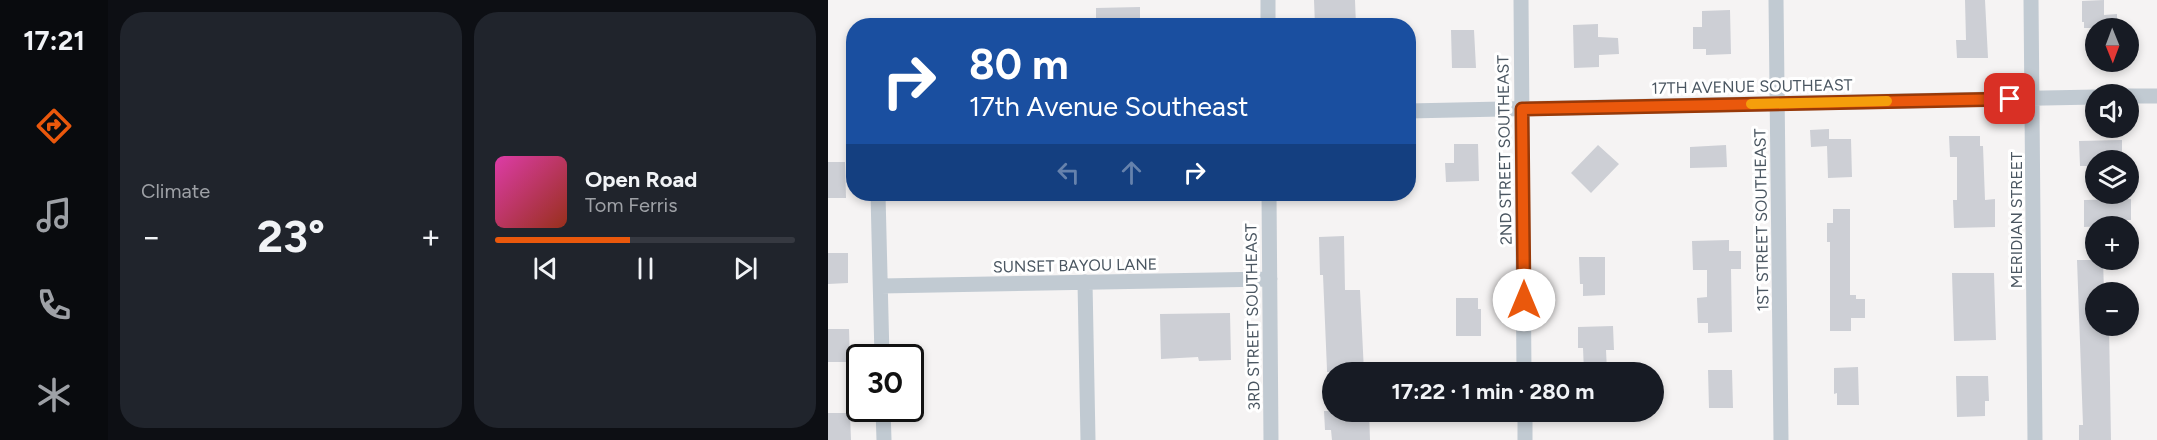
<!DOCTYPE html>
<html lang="en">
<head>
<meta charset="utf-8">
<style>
  body { margin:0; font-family:Figtree,sans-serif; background:#20242c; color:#f1f3f6; height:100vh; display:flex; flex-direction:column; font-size:22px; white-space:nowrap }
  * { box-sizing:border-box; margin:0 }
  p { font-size:20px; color:#9ea1a6 }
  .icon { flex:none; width:33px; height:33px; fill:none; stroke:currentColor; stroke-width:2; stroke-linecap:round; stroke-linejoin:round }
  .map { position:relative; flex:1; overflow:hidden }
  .side { display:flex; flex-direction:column; gap:12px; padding:12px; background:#0d0f14; width:720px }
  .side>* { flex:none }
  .banner { position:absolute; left:18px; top:18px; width:570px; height:183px; border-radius:24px; box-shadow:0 3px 9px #0003; background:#1a4fa0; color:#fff; overflow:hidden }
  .needle { width:39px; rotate:179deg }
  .buttons { position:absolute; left:1257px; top:18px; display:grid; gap:12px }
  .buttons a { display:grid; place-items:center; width:54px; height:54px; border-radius:50%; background:#171b24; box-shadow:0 3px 9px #0003; font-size:30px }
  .speed { position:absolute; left:18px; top:344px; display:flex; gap:12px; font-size:30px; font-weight:700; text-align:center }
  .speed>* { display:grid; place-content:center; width:78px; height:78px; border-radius:50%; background:#171b24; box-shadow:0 3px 9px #0003; line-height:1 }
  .speed .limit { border:3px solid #111; border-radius:9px; background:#fff; color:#111 }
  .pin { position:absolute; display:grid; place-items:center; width:51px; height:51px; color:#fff; margin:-26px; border-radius:12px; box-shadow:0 3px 9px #0006 }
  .me { position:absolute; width:66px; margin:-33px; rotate:0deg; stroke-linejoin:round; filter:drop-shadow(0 0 4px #0008) }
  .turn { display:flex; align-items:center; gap:21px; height:126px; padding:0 24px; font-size:27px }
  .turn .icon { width:78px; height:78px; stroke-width:2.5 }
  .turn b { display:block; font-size:42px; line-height:51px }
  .lanes { display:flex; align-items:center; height:57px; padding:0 24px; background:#0003; justify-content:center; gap:30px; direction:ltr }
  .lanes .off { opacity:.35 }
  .big { font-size:45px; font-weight:700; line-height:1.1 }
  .side .tile { flex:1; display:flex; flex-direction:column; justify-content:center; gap:9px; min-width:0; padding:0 21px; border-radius:24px; background:#20242c }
  .song { display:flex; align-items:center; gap:18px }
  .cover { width:72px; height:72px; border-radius:9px; background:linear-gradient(135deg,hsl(320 70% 55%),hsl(10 70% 35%)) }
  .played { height:6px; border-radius:3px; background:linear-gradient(90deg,#ea580c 45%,#363941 45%) }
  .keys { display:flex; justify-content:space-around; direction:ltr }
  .heat { display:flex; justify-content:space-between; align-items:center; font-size:33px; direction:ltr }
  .side .tiles { flex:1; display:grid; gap:12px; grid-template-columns:repeat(2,1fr) }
  .trip { position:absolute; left:494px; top:362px; width:342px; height:60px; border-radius:30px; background:#171b24; box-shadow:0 3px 9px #0003; font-weight:700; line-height:60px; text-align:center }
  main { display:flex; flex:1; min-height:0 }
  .dock { display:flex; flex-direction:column; width:108px; justify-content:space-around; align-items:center; background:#090b0e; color:#9ea1a6 }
  .dock .icon { width:42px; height:42px }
  .dock .on { color:#ea580c }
  .dock b { font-size:27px; color:#f1f3f6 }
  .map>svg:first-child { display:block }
  .building { fill:#cdcfd5 }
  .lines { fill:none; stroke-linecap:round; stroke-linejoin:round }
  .minor { stroke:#c1cad2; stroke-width:15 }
  .route-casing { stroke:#983908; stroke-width:15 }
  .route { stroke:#ea580c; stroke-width:10 }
  .slow { stroke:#f59e0b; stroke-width:10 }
  .labels { text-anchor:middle; stroke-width:6; stroke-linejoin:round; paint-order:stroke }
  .street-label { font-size:16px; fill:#4a5661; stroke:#fff }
</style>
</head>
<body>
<main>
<nav class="dock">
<b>17:21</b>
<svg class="icon on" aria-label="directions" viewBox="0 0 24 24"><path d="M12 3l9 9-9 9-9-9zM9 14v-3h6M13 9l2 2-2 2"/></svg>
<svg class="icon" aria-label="music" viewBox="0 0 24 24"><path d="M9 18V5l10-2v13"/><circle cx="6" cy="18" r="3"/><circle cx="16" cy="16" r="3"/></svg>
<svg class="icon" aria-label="phone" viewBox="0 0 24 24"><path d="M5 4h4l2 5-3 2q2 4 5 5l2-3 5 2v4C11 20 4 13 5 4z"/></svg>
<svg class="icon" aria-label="climate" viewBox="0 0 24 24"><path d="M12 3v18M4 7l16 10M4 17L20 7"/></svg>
</nav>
<section class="side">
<div class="tiles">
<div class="tile"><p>Climate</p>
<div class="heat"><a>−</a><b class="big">23°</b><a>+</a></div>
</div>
<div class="tile">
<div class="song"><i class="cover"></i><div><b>Open Road</b><p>Tom Ferris</p></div></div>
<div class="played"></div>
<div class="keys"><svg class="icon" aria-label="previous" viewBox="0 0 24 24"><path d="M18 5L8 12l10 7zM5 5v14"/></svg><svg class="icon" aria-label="pause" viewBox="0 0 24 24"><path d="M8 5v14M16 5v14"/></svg><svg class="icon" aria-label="next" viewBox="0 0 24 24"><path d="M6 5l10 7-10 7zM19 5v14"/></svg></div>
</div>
</div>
</section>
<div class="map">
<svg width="1329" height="440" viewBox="0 0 1329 440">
  <rect width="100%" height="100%" fill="#f5f3f3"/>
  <path class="building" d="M486 0H527L528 26H487Z
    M1137 0H1157L1160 58H1129L1128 40H1138Z
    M1276 0V15L1289 14V28H1256V22H1254V1Z
    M312 7V26H268V8Z
    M902 10 903 54 878 55V49H865V27H874V11Z
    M770 24V37L790 38 791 54 771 55V67L746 68 745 25Z
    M623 30H646L648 68H624Z
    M1001 129V139H1023L1024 177 1000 178 999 146 983 147 982 130Z
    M1121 136H1152V146H1155L1157 200 1167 199V227L1126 228 1125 200H1129V157H1122Z
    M1294 140V160H1268V166H1252L1251 141Z
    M626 144H650L651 181 618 182 617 163H626Z
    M770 145 791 164 763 193 743 173Z
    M898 145 899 167 862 168V147Z
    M0 162H17L18 198H0Z
    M1303 199V220H1280V226L1256 227V200Z
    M1005 209H1022V295H1028V299H1037V318H1023V331H1002V242H999V223H1005Z
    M516 236 517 290H532L536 372H499V370L495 275H492L491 237Z
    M901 240V251H913V269H903L904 332 880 333V323H870L869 298 879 297V270H865L864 241Z
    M0 253H20V283L0 284Z
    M751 257H777V295L755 296V284H752Z
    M1249 260H1275L1276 292H1268V326H1281L1283 440H1251V425H1255Z
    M1124 273H1166L1168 340 1126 341Z
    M628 298H650V309H653V336H628Z
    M402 313 403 360 371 361 370 357 333 359 332 314Z
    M785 326 786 350H778L779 371 756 372 755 348H750V327Z
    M0 329H21L22 362H0Z
    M1030 367 1031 405H1009V393L1006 394V368Z
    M880 370H904L905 408H881Z
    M1128 376H1160L1161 401H1157V416L1129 417Z
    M496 411H541L542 440H504L503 430H497Z
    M0 413H22L23 440H0Z"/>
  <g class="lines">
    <path class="minor" d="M440 0V26
      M693 0 696 372
      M948 0 953 440
      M1203 0 1207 440
      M1300 96H1329
      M580 111 1268 97
      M50 194 54 357
      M441 194 443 440
      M257 282 260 440
      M53 286 442 279
      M55 408 56 440
      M697 411V440"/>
  </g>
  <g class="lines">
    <defs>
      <path id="route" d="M696 300 694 109 1182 99"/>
    </defs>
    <use href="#route" class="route-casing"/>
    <use href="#route" class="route"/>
    <path class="slow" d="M923 104 1059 101"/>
  </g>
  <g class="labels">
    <g class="street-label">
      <text transform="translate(924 86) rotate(-1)" y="6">17TH AVENUE SOUTHEAST</text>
      <text transform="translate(676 150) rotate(-91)" y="6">2ND STREET SOUTHEAST</text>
      <text transform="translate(933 220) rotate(-91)" y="6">1ST STREET SOUTHEAST</text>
      <text transform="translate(1188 220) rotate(-90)" y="6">MERIDIAN STREET</text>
      <text transform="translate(247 265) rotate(-1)" y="6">SUNSET BAYOU LANE</text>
      <text transform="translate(424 317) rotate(-91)" y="6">3RD STREET SOUTHEAST</text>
    </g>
  </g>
</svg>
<div class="buttons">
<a><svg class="needle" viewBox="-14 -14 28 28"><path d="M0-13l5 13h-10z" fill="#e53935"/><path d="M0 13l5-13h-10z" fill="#9ea1a6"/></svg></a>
<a><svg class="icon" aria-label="sound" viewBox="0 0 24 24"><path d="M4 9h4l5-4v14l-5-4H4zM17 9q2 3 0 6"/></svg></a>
<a><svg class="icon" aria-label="layers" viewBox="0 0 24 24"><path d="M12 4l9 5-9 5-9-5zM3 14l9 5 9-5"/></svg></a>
<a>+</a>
<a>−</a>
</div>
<div class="speed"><div class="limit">30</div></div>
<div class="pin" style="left:1182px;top:99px;background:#d93025"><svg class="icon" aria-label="arrive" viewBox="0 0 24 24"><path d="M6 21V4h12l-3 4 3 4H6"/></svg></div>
<svg class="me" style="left:696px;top:300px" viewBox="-20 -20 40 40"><circle r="19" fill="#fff"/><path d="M0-13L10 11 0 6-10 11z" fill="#ea580c"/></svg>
<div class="trip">17:22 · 1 min · 280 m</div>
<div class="banner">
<div class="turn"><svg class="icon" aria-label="right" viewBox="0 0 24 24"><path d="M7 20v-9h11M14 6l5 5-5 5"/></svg><div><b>80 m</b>17th Avenue Southeast</div></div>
<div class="lanes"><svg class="icon off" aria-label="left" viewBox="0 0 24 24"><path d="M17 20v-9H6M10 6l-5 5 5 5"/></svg><svg class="icon off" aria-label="ahead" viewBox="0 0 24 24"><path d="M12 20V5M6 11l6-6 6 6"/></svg><svg class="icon" aria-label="right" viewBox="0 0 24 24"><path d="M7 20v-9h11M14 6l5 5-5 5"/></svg></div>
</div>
</div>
</main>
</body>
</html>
